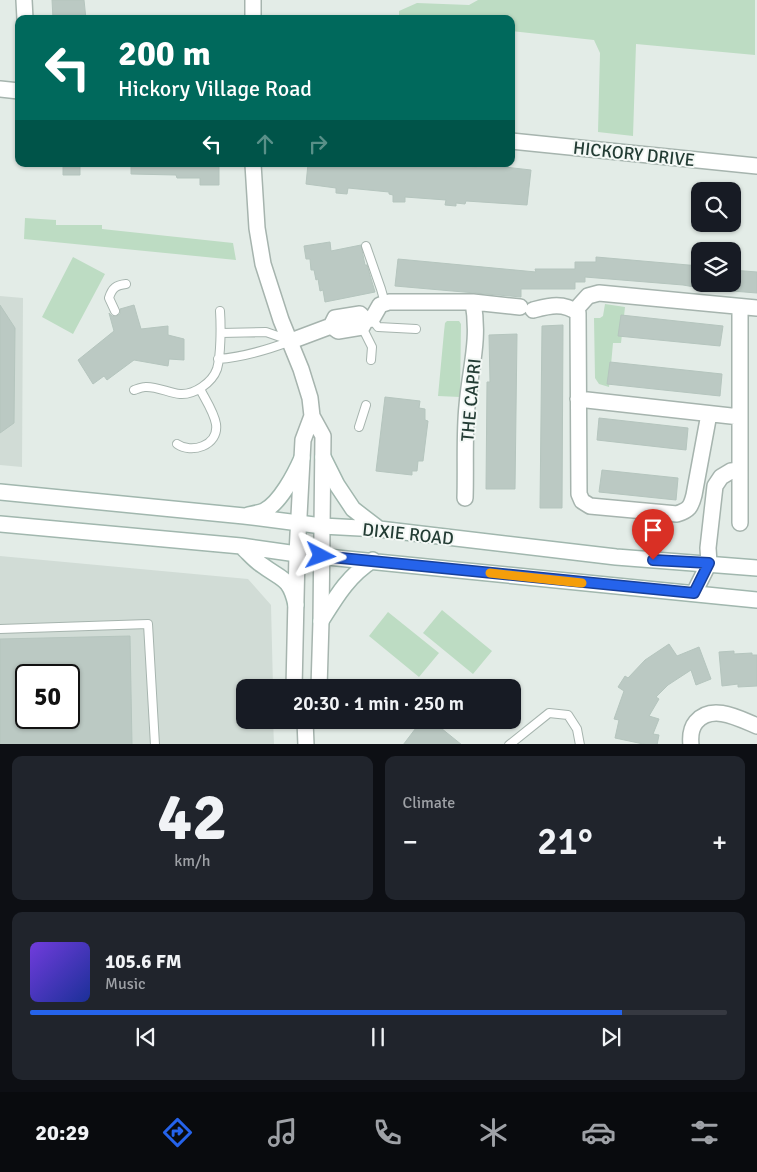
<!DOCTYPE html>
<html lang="en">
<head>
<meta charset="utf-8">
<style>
  body { margin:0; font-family:Signika,sans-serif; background:#20242c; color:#f1f3f6; height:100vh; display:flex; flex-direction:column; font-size:19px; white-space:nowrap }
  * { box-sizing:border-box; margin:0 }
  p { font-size:16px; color:#9ea1a6 }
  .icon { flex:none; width:28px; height:28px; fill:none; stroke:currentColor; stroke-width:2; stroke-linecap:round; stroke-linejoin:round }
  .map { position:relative; height:744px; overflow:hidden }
  .side { display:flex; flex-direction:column; gap:12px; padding:12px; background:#0d0f14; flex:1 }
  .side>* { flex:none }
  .banner { position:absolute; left:15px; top:15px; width:500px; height:152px; border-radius:10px; box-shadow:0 1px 4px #0004; background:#00695c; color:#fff; overflow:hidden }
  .fabs { position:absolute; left:691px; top:182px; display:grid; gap:10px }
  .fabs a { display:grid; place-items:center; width:50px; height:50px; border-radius:10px; background:#171b24; box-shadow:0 1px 4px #0004; font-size:25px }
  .speed { position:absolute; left:15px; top:664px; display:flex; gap:10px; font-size:25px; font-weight:700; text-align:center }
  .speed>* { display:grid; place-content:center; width:65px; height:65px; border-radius:50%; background:#171b24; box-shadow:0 1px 4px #0004; line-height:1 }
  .speed .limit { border:2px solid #111; border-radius:8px; background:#fff; color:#111 }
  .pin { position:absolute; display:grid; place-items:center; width:42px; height:42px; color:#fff; margin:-51px -21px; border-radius:50% 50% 50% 0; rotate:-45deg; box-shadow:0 0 5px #0007 }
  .pin .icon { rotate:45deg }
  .me { position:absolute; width:55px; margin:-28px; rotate:94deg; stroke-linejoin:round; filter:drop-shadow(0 0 4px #0008) }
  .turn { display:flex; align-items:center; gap:18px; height:105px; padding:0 20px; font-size:22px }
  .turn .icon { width:65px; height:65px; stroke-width:2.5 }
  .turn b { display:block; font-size:35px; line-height:42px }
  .lanes { display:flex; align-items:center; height:48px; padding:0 20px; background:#0003; justify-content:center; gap:25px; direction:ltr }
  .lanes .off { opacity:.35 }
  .big { font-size:38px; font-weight:600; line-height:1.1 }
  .side .card { flex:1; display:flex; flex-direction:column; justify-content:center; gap:8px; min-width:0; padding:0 18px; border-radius:10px; background:#20242c }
  .side .dial { align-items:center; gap:0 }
  .dial b { font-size:65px; line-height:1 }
  .song { display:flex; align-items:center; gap:15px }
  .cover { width:60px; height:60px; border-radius:8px; background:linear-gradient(135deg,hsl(260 70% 55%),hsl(230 70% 35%)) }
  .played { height:5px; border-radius:2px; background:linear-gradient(90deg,#2563eb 85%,#363941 85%) }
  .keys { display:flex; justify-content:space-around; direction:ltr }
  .heat { display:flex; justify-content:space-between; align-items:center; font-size:28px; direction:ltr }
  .side .tiles { flex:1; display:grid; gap:12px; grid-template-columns:1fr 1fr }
  .card:last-child { grid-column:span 2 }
  .trip { position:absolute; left:236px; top:679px; width:285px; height:50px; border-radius:10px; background:#171b24; box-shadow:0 1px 4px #0004; font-weight:600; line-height:50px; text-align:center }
  .tab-bar { display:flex; height:80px; justify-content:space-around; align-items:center; background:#090b0e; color:#9ea1a6 }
  .tab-bar .icon { width:35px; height:35px }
  .tab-bar .on { color:#2563eb }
  .tab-bar b { font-size:22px; color:#f1f3f6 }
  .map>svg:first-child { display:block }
  .built { fill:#d1dcd6; fill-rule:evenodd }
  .green { fill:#bddcc3 }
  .building { fill:#bbc9c3; stroke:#b5c5be; fill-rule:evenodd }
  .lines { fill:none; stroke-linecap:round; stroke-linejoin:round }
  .service-casing { stroke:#a6b4ae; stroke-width:10 }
  .minor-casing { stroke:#a6b4ae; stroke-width:18 }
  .tertiary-casing { stroke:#a6b4ae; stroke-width:18 }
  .secondary-casing { stroke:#a1b7ae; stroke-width:18 }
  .service { stroke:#fff; stroke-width:8 }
  .minor { stroke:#fff; stroke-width:15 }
  .tertiary { stroke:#fff; stroke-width:15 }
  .secondary { stroke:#fff; stroke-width:15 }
  .route-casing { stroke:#184099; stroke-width:12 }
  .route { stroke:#2563eb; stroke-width:9 }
  .slow { stroke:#f59e0b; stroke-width:9 }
  .labels { text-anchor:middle; stroke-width:4; stroke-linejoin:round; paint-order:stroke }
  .street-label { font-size:18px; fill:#233c34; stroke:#f3f8f5 }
</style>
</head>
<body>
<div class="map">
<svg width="757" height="745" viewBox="0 0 757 745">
  <rect width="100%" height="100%" fill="#e3ece7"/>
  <path class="built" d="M0 296 23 298 22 467 0 465Z
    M0 556 248 579 271 605 273 687 245 688V720H273L274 744H0ZM26 675H69V718H26Z"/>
  <path class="green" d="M478 0H755V55L636 44 633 136 598 132 600 53 594 40 511 31V19H399V11L417 3 469 5Z
    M25 218 56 220V225H102V229L233 243 236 260 24 239Z
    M73 257 105 274 73 334 42 317Z
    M605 304 625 307 621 343H613L609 387 599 384 595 378 594 318H600L603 316Z
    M447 321H459L461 324 460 397 438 396 444 332 445 323Z
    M442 610 492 651 473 674 423 633Z
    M388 612 439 653 419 677 369 636Z"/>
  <path class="building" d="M52 0H84L86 19H53Z
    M63 164H80V175H63Z
    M131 164H219V185H200V178H177L176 175 131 174Z
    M308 164H444L477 167 478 164 531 170 527 205 466 201 465 204 456 203V206L445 205 446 200 405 197V202H393V195L389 194V192L348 188 347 194 336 193V188L306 184Z
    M330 242 331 251 361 245 365 265H367L375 292 325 302 323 290 320 291 318 279 316 280 314 270H311L310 259H306L304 246Z
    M596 257 700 266V288L683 285 585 277V282H575V289H521V297L395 286 398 259 536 272 535 269H575V262H596Z
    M732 270 757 272V293L732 291Z
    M0 305 15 328 14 423 0 433Z
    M134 305 141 329 168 326V335L184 339V360L169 359 168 366 134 360 107 380 104 376 93 384 78 360 114 331 109 313 112 316H117L120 314V309Z
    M621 315 723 326 720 346 618 336Z
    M563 325 562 508H540L542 326Z
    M517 334 515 489H486L487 382H490L489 335Z
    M610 362 722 374 720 396 607 384Z
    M385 397 420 401 419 408 425 409V420L428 421 423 461H418L417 471H412V475L376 471Z
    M599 418 688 428 686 450 597 440Z
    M602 470 678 478 676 500 599 492Z
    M130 636 132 745H0V639ZM26 675H69V718H26Z
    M669 644 677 656 699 647 711 679 696 685 691 670 668 685 656 697 659 699 649 716 659 719 653 734 659 735 657 745H648L615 738 619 720 614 719 624 691 618 687 625 676 628 678 645 660Z
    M734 651V654L752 653V655H757V686L738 687V684L722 686 719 652Z
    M422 720H431L462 745H403Z"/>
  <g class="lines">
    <defs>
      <path id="service" d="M366 246 381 289 385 303
        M115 311 109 298C112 288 116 285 126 284
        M372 319 378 327 416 329
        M362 327 372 347 371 360
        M221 333 266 332 289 340
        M218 359C244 357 267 350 291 341
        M134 390C137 389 142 387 145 387 156 386 169 393 180 394 194 395 212 383 217 369 221 355 221 326 220 311
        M359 427 366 405
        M177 444C191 454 219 446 216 424 214 412 205 399 200 389
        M0 629 148 624 155 745
        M509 745 549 713 568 715 577 729 580 745"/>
      <path id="minor" d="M24 0 25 19
        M0 89 19 91
        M511 141 757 166
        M579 306 588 296 599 293 757 308
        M533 310C549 306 563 302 578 313L579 494 582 501 590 506 677 514C689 510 691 507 694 495L709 414
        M331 326 335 318 360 314 366 320 372 319 380 305 389 302H473L520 307
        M331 326 338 331 362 327 366 320
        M291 341 331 326
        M578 399 740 417
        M465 498C466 468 464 436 467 406 470 368 480 341 473 302
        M740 523V307
        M694 593 709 563 708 548 715 486 721 477 731 471 740 470
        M691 745C690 736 691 728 696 722 712 703 740 719 757 726"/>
      <path id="tertiary" d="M253 0V19
        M253 164 257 228 263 264 281 320 301 369 310 398 312 416 323 436 321 621 319 688
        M294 688 297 554 303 440 312 416
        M305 720 306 745"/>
      <path id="secondary" d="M323 457 337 485 353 509 379 529
        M0 492 244 516 322 526 379 529 616 557 757 568
        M248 515C253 514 259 513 264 511 280 503 295 474 302 458
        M0 524 241 546 297 554 757 600
        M241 546C248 552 254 560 262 565 282 580 290 577 296 605
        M321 621C336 597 348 576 373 560"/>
    </defs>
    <use href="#service" class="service-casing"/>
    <use href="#minor" class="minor-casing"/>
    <use href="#tertiary" class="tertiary-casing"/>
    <use href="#secondary" class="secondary-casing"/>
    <use href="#service" class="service"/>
    <use href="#minor" class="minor"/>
    <use href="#tertiary" class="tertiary"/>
    <use href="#secondary" class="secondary"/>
  </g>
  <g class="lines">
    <defs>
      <path id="route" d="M321 556 694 593 709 563 653 560"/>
    </defs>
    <use href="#route" class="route-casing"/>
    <use href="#route" class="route"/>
    <path class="slow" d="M490 573 582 583"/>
  </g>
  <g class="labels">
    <g class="street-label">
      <text transform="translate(634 154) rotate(6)" y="6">HICKORY DRIVE</text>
      <text transform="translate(471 400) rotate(-85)" y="6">THE CAPRI</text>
      <text transform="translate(408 534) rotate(6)" y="6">DIXIE ROAD</text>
    </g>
  </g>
</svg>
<div class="fabs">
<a><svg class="icon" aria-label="search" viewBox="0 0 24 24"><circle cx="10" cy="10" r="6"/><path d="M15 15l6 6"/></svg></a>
<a><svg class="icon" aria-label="layers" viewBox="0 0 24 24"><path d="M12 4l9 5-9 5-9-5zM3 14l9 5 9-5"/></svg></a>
</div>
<div class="speed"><div class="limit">50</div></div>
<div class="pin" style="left:653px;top:560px;background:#d93025"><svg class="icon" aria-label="arrive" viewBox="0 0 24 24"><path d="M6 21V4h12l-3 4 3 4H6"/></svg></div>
<svg class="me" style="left:321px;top:556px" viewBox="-20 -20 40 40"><path d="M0-17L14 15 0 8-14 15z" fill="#2563eb" stroke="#fff" stroke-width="4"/></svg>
<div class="trip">20:30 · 1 min · 250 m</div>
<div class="banner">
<div class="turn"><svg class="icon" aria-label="left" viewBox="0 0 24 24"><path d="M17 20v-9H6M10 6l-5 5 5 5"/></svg><div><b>200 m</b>Hickory Village Road</div></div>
<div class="lanes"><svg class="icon" aria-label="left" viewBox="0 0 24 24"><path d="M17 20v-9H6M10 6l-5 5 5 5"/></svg><svg class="icon off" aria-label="ahead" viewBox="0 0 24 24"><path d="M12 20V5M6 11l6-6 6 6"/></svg><svg class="icon off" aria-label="right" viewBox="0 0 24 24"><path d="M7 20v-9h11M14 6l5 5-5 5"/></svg></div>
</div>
</div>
<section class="side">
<div class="tiles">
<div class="card dial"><b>42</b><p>km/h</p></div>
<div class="card"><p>Climate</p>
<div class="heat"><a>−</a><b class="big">21°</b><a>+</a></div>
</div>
<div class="card">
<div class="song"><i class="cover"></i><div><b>105.6 FM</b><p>Music</p></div></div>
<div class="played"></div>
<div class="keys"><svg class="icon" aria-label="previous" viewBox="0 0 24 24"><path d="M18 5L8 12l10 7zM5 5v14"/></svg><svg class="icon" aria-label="pause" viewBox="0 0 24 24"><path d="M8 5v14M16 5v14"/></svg><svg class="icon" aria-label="next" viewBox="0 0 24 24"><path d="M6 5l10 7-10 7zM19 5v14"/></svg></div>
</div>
</div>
</section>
<nav class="tab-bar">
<b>20:29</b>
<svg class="icon on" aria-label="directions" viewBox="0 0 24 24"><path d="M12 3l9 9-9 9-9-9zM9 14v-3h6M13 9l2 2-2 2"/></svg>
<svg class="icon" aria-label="music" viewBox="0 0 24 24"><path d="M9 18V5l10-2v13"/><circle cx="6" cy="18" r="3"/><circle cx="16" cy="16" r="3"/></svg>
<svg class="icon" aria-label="phone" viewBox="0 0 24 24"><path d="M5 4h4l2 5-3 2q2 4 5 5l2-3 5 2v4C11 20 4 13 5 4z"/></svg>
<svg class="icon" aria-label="climate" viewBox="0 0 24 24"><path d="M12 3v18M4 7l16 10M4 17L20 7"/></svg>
<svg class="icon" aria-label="car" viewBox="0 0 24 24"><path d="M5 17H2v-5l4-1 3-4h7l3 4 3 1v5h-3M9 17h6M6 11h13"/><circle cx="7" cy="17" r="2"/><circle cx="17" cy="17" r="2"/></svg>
<svg class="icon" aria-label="filters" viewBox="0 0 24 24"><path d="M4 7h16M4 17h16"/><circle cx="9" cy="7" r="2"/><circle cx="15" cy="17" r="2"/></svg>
</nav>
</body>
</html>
